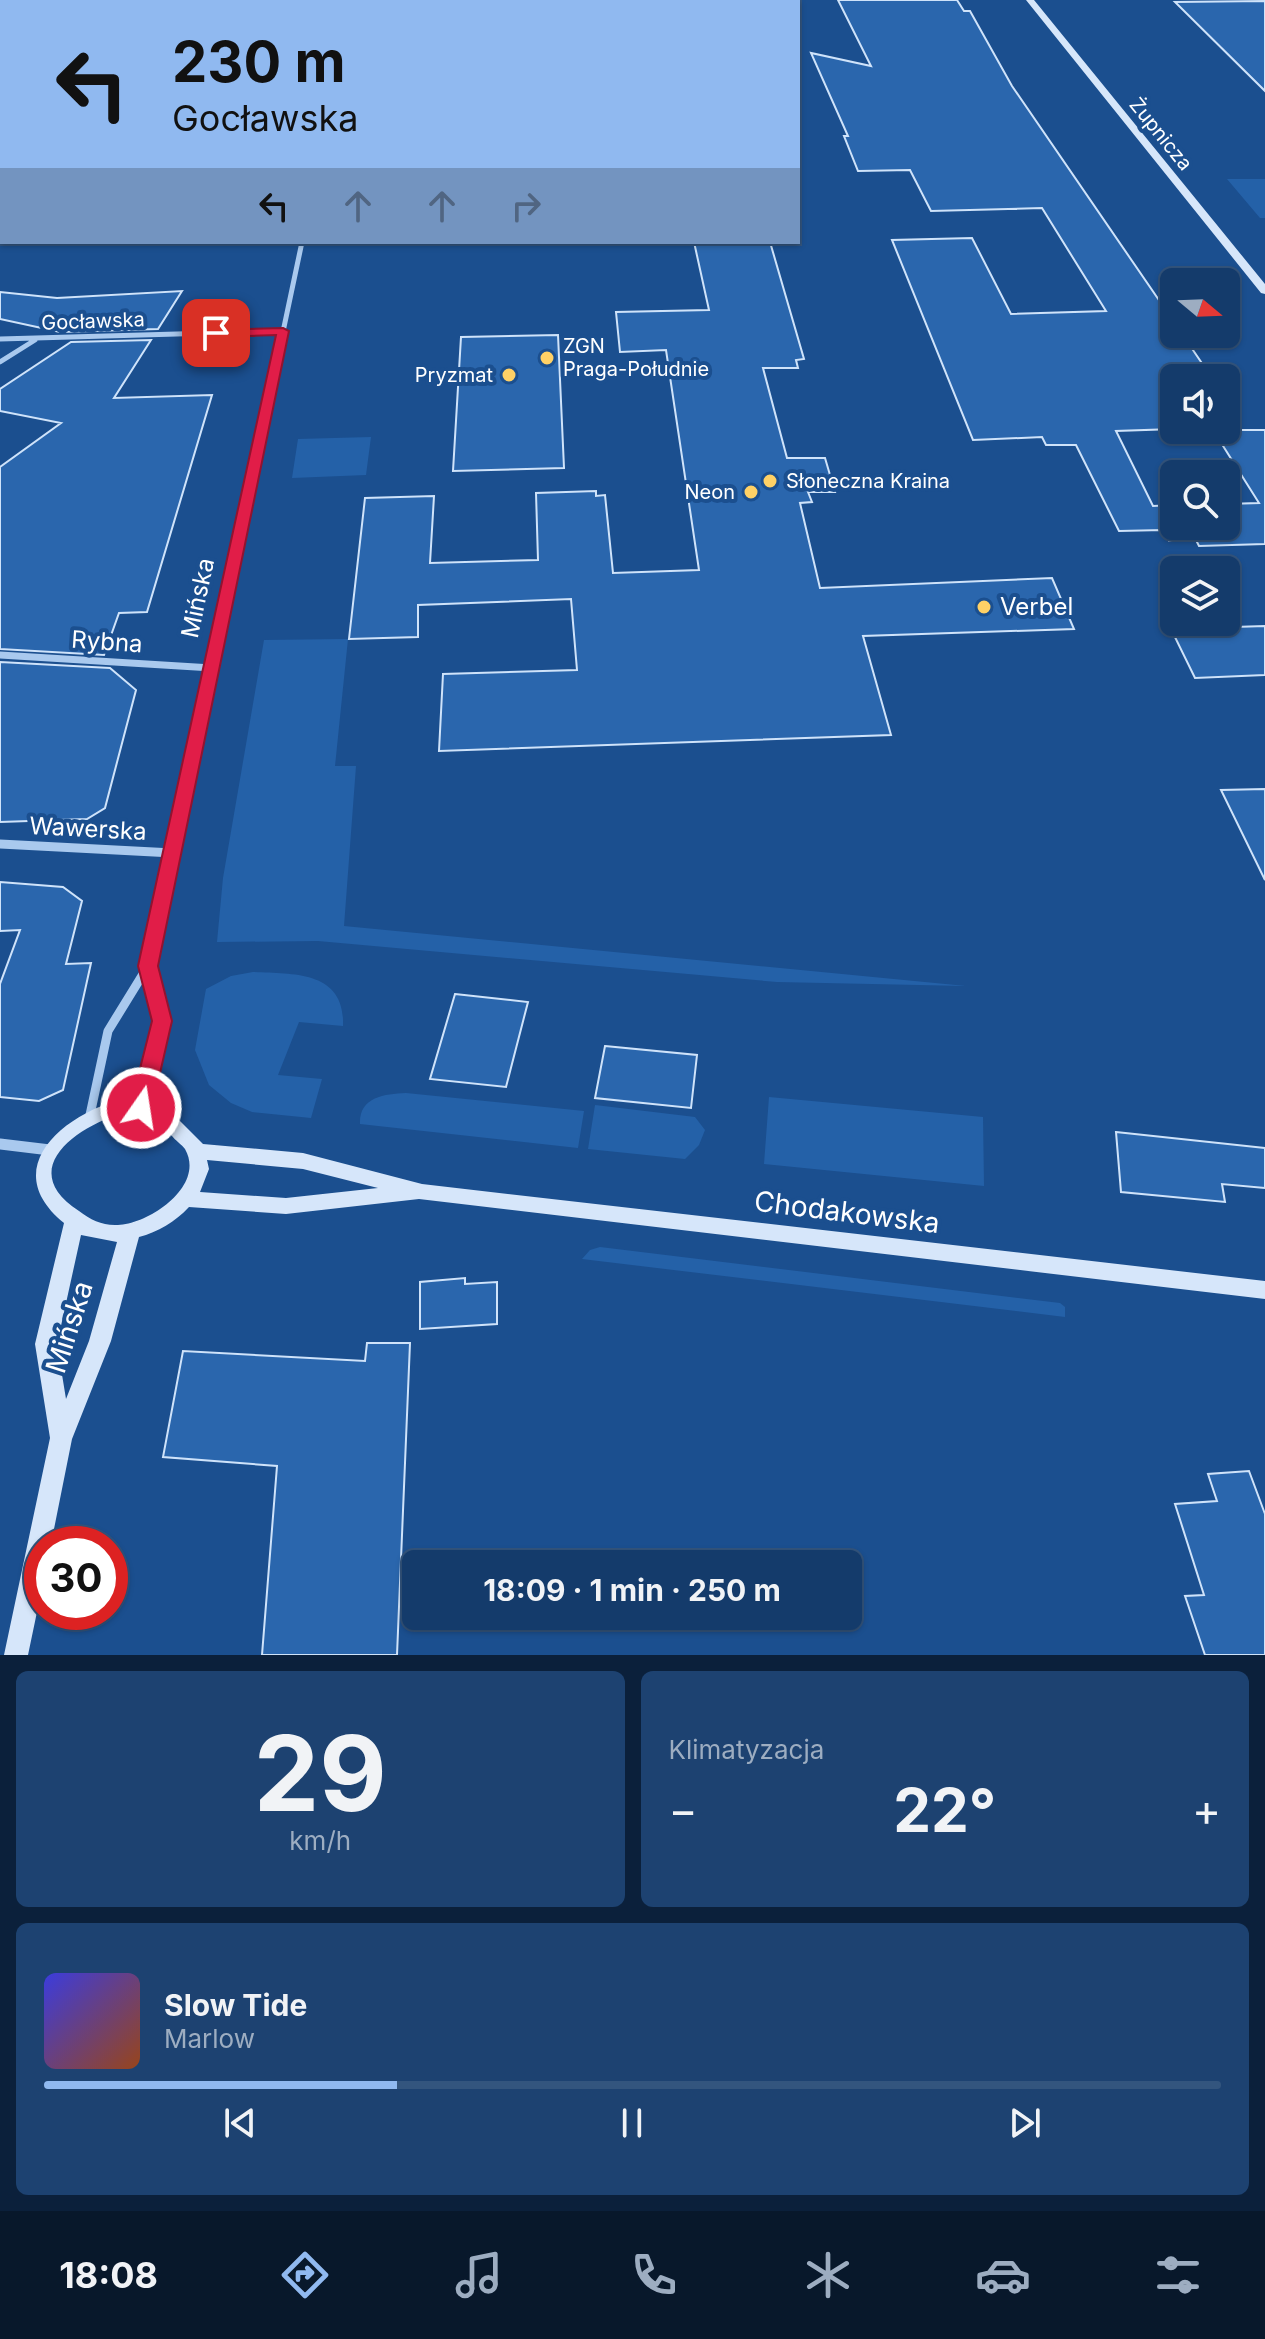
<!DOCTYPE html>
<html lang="pl">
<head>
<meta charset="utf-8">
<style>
  body { margin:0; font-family:Inter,sans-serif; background:#1d4271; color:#f1f3f6; height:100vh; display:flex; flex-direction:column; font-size:30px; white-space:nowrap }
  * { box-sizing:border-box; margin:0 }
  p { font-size:26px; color:#9dadc1 }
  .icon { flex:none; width:44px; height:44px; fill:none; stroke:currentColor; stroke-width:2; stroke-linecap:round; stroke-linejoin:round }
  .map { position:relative; height:1655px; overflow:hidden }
  .sheet { display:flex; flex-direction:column; gap:16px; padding:16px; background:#0b203b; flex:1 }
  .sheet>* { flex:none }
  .banner { position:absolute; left:0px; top:0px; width:800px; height:244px; box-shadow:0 2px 6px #0004,0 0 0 2px #33557e; background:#90b9f0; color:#111; overflow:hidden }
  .needle { width:52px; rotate:109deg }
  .buttons { position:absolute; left:1160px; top:268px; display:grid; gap:16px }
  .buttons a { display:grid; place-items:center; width:80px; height:80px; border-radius:12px; background:#143b6b; box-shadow:0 2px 6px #0004,0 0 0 2px #33557e; font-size:40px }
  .speed { position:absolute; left:24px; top:1526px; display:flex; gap:16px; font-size:40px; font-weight:700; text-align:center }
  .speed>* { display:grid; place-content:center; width:104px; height:104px; border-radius:50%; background:#143b6b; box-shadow:0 2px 6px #0004,0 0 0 2px #33557e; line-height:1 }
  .speed .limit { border:12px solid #d22; background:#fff; color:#111 }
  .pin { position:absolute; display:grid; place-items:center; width:68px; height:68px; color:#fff; margin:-34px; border-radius:16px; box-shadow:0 4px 12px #0006 }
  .me { position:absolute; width:88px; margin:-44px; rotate:13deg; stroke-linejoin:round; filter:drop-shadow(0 0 6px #0008) }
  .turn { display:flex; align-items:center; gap:28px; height:168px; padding:0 40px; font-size:36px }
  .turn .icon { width:104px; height:104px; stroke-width:2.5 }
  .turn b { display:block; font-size:56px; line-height:68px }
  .lanes { display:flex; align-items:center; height:76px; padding:0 40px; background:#0003; justify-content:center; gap:40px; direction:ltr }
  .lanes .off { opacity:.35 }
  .big { font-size:60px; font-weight:700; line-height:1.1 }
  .sheet .widget { flex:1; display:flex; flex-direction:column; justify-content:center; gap:12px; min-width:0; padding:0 28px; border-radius:12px; background:#1d4271 }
  .sheet .dial { align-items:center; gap:0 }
  .dial b { font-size:104px; line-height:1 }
  .song { display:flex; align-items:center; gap:24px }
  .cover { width:96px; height:96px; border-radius:12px; background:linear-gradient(135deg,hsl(240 70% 55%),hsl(20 70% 35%)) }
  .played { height:8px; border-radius:4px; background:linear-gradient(90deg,#90b9f0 30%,#33557e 30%) }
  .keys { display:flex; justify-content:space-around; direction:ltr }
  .heat { display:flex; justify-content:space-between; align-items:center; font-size:44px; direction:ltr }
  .sheet .tiles { flex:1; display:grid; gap:16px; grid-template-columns:1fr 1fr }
  .widget:last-child { grid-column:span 2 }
  .trip { position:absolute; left:402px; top:1550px; width:460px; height:80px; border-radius:12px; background:#143b6b; box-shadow:0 2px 6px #0004,0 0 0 2px #33557e; font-weight:700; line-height:80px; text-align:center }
  .menu { display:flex; height:128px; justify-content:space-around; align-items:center; background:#08182b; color:#9dadc1 }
  .menu .icon { width:56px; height:56px }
  .menu .current { color:#90b9f0 }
  .menu b { font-size:36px; color:#f1f3f6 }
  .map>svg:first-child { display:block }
  .green { fill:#2461a8 }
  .building { fill:#2a66ad; stroke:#cfe3fa; stroke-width:2 }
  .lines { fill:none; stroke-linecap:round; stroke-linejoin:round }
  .street-far4 { stroke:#a9c9ee; stroke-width:4 }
  .street-far3 { stroke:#a9c9ee; stroke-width:5 }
  .street-far2 { stroke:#a9c9ee; stroke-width:7 }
  .street-far1 { stroke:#a9c9ee; stroke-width:9 }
  .street { stroke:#a9c9ee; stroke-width:11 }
  .secondary { fill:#d6e6fa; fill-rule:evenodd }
  .route { fill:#e11d48; stroke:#92132f; stroke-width:2 }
  .poi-dot { fill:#ffd166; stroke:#1b4f8f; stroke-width:3 }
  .labels { text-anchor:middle; stroke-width:8; stroke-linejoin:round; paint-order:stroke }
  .far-street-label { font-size:20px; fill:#fff; stroke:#1b4f8f }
  .far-poi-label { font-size:20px; fill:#fff; stroke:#1b4f8f; text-anchor:start }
  .street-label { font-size:24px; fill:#fff; stroke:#1b4f8f }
  .poi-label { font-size:24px; fill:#fff; stroke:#1b4f8f; text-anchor:start }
  .near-street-label { font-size:28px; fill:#fff; stroke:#1b4f8f }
</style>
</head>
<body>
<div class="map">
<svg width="1265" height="1655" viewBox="0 0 1265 1655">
  <rect width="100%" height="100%" fill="#1b4f8f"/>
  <path class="green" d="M1227 179H1265V218H1260Z
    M371 437 366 475 292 478 298 439Z
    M348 639 335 766H356L344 926 966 986 777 982 318 941 217 942 223 878 264 640Z
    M253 972C295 974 345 971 343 1026L299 1022 278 1075 322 1079 311 1118 252 1112 231 1103 209 1085 195 1050 206 989 231 976Z
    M406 1093 584 1111 578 1148 360 1124C359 1097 384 1094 406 1093Z
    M769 1097 983 1117 984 1186 764 1164Z
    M595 1105 695 1117 705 1130 699 1145 685 1159 588 1149Z
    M600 1247 1060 1303 1065 1307V1317L582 1259 590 1250Z"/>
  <path class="building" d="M838 0H957L964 11H970L1012 86 1174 322V334H1182L1212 378H1174V429L1116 431 1153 506 1174 505V526H1226V504L1259 503 1213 430H1265V544L1199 546 1196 540 1169 541 1163 530 1119 531 1076 445H1046L1042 437 973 440 892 240 972 238 1011 314 1106 311 1042 208 931 211 910 170 858 171 844 136H848L811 53 871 66Z
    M1265 1V91L1175 2Z
    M694 242H770L804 359 796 360 798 368H763L787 458H825L835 492H808L812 502 800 503 820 588 1052 578 1074 629 863 636 891 735 439 751 443 674 577 670 571 599 418 605V637L349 639 365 498 434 496 430 563 538 560 536 493 596 491V496L605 495 613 573 699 570 666 350 620 352 616 312 709 310Z
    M182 291 158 329 60 332 0 319V292L57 298Z
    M558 335 564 468 453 471 461 337Z
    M151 340 114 398 212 395 147 612 119 613 104 655 0 649V467L61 423 0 411V389L71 342Z
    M1265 626V675L1195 678 1171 629Z
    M0 662 110 668 136 690 105 808 87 819 0 822Z
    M1265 789V880L1221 790Z
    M0 882 63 887 82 901 66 964 91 963 63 1090 39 1101 0 1097V984L20 930 0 931Z
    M455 994 528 1002 506 1087 430 1079Z
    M605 1046 697 1055 691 1108 595 1098Z
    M1116 1132 1265 1148V1188L1222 1184 1225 1202 1121 1192Z
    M465 1278V1284L497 1282V1324L420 1329V1282Z
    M367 1343H410L397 1655H262L277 1466 163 1457 183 1351 365 1361Z
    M1249 1471 1265 1514V1655H1205L1185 1596 1204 1595 1175 1504 1217 1501 1208 1474Z"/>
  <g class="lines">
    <path class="street-far4" d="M110 2 114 0"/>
    <path class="street-far3" d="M0 339 283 331
      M0 362 35 340
      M262 431 302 242"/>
    <path class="street-far2" d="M0 655 212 668
      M196 742 262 429"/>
    <path class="street-far1" d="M0 844 173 853
      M141 1108 162 1021 148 966
      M90 1115 108 1031 148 966 196 740"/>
    <path class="street" d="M0 1144 50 1150"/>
    <path class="secondary" d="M1026 0H1034L1265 284V294L1261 293Z
      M115 1101 138 1103 171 1116 179 1120 203 1144 303 1153 422 1184 1265 1281V1299L419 1199 286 1214 189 1207C175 1222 158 1232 139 1237L111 1341 72 1439 51 1544H42V1588L28 1655H4L50 1438 35 1344 64 1223C0 1171 58 1119 115 1101ZM116 1115C136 1116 156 1122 172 1136 175 1140 182 1145 185 1149 206 1186 149 1224 118 1225 103 1226 91 1220 79 1211 19 1172 69 1132 116 1115ZM207 1160 303 1169 378 1188 286 1198 200 1192 209 1169ZM81 1235 117 1242 89 1341 66 1399 57 1344Z"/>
  </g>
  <path class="route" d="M283 328 289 331 158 966 172 1021 152 1108 141 1116 130 1108 152 1021 138 966 276 335 216 337 210 333 216 330Z"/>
  <g class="poi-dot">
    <circle cx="547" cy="358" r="8"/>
    <circle cx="509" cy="375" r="8"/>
    <circle cx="770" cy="481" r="8"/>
    <circle cx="751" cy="492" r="8"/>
    <circle cx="984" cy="607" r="8"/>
  </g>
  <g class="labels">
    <g class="far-street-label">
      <text transform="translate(1161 134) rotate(51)" y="7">Żupnicza</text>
      <text transform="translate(93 321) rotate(-2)" y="7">Gocławska</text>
    </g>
    <g class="far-poi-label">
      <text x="563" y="353">ZGN<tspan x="563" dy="23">Praga-Południe</tspan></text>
      <text x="493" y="382" text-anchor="end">Pryzmat</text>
      <text x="786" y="488">Słoneczna Kraina</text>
      <text x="735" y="499" text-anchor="end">Neon</text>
    </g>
    <g class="street-label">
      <text transform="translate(198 598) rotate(-78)" y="8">Mińska</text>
      <text transform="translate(107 642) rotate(4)" y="8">Rybna</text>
      <text transform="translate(88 829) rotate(3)" y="8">Wawerska</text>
    </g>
    <g class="poi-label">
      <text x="1000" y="615">Verbel</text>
    </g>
    <g class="near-street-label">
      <text transform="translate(847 1212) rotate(7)" y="10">Chodakowska</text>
      <text transform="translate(69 1327) rotate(-72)" y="10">Mińska</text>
    </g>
  </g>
</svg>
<div class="buttons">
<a><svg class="needle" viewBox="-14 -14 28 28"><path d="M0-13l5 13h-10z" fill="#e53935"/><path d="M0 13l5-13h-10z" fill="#9dadc1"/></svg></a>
<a><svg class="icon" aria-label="sound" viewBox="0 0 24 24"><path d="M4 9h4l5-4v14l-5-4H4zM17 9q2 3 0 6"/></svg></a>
<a><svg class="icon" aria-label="search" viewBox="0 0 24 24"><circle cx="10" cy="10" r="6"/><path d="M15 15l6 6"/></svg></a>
<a><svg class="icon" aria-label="layers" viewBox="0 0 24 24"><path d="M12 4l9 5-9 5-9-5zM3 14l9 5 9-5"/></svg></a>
</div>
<div class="speed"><div class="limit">30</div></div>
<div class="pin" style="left:216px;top:333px;background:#d93025"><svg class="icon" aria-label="arrive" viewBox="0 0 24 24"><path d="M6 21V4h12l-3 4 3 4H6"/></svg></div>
<svg class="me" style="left:141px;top:1108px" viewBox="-20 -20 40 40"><circle r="17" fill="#e11d48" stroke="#fff" stroke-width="3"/><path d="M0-11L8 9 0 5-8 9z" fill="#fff"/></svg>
<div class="trip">18:09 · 1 min · 250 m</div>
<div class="banner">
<div class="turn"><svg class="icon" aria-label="left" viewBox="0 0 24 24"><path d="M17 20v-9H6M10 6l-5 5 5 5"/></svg><div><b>230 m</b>Gocławska</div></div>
<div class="lanes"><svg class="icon" aria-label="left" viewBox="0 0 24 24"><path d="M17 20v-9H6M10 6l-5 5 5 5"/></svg><svg class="icon off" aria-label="ahead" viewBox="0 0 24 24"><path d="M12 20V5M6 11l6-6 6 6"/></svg><svg class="icon off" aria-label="ahead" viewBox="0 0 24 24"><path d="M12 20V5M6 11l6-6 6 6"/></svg><svg class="icon off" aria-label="right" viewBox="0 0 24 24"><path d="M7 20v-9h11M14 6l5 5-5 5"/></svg></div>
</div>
</div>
<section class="sheet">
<div class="tiles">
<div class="widget dial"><b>29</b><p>km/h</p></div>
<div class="widget"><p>Klimatyzacja</p>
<div class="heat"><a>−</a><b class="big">22°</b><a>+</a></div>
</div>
<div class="widget">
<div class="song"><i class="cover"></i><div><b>Slow Tide</b><p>Marlow</p></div></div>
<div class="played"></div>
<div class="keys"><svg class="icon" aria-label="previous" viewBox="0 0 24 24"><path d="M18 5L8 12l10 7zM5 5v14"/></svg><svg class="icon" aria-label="pause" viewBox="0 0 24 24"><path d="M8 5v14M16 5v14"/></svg><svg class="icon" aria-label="next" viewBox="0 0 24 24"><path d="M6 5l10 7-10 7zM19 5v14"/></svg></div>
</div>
</div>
</section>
<nav class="menu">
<b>18:08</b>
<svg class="icon current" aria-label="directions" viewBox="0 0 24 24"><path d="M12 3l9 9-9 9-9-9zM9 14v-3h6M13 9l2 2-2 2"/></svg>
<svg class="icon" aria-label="music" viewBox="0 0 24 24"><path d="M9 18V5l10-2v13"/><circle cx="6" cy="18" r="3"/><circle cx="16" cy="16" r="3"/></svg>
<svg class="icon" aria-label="phone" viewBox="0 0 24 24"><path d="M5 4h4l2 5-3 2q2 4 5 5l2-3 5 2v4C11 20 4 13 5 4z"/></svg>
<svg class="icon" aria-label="climate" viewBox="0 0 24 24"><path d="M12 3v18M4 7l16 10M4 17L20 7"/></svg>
<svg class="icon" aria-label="car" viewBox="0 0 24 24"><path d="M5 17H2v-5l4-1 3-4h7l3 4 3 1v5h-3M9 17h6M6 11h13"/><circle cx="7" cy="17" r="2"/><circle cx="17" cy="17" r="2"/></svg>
<svg class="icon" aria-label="filters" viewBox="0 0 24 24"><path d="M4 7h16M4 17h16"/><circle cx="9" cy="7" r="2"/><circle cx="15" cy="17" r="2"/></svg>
</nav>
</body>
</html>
